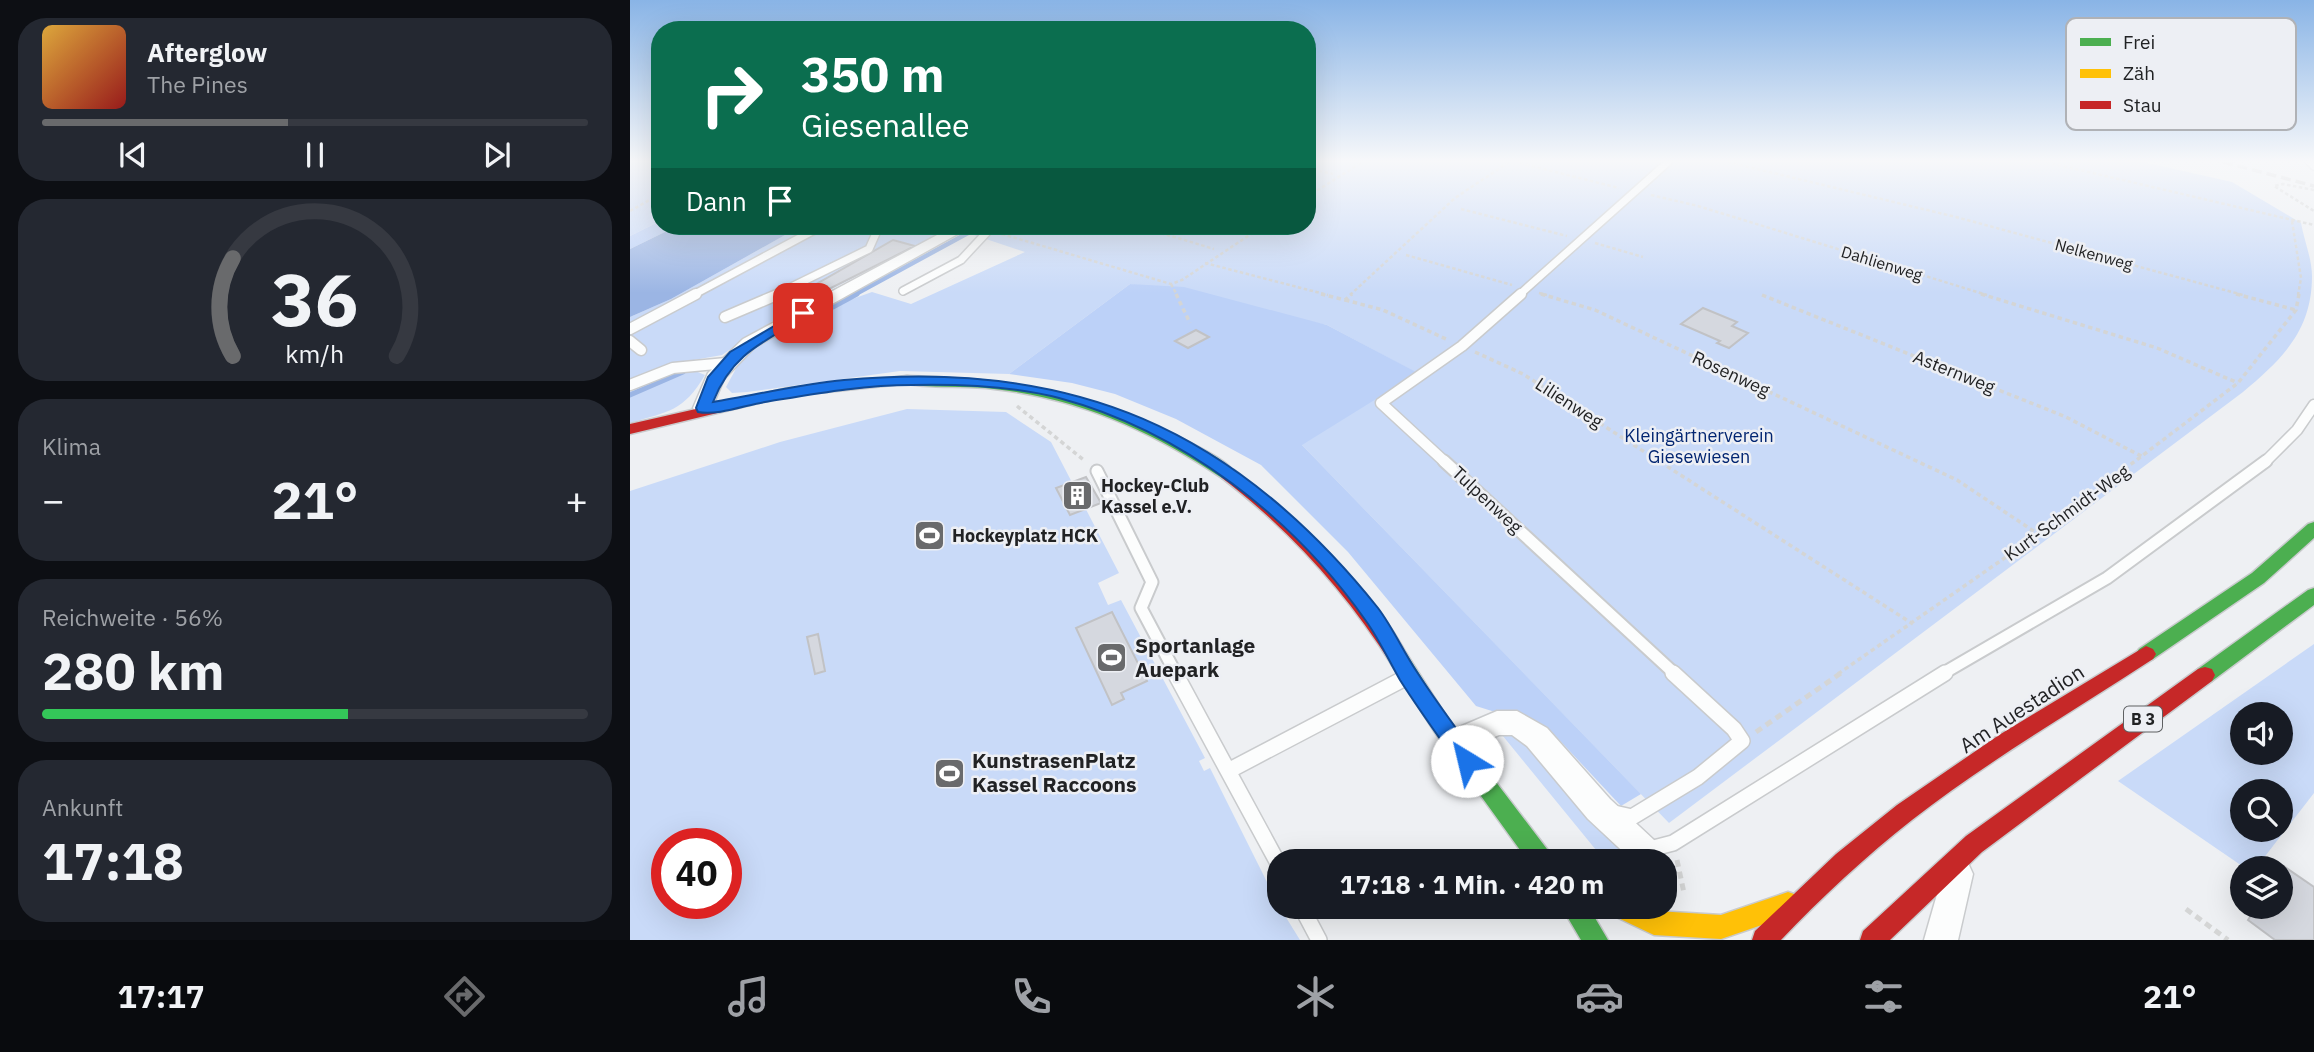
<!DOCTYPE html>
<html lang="de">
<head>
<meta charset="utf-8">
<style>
  body { margin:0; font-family:"IBM Plex Sans",sans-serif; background:#242831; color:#f1f3f6; height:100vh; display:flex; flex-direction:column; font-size:26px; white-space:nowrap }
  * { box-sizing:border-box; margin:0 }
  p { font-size:23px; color:#9ea1a6 }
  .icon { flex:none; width:38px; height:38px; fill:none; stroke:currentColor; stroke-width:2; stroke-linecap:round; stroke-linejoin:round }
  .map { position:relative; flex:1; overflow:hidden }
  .drawer { display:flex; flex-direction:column; gap:18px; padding:18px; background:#0d0f14; width:630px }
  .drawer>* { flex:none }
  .top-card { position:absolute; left:21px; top:21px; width:665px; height:214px; border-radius:28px; box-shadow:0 7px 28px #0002; background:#0b6e4f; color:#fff; overflow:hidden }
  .controls { position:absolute; left:1600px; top:702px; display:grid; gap:14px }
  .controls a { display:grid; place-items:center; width:63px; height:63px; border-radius:50%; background:#171b24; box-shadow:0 7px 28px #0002; font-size:35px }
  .speed { position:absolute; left:21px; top:828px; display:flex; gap:14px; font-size:35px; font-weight:700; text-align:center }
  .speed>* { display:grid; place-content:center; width:91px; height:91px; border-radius:50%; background:#171b24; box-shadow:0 7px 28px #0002; line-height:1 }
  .speed .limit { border:10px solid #d22; background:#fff; color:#111 }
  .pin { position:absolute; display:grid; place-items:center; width:60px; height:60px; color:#fff; margin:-30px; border-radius:14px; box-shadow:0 4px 10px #0006 }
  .me { position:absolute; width:77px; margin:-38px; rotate:324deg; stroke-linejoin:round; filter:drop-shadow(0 0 5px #0008) }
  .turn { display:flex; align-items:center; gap:24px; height:147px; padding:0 35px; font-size:32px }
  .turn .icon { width:91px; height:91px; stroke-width:2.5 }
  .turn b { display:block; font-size:49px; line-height:60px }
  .then { display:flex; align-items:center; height:66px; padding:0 35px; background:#0003; gap:14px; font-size:26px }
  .big { font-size:52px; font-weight:800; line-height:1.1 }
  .drawer .tile { flex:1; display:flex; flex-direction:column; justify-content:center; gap:10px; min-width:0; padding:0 24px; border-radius:28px; background:#242831 }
  .drawer .dial { align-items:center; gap:0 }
  .dial svg { height:182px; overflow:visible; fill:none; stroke:#363941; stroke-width:7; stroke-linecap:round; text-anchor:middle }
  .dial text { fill:#f1f3f6; stroke:none }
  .song { display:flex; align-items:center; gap:21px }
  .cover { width:84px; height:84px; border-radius:10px; background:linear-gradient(135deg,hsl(40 70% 55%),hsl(0 70% 35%)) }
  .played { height:7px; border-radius:4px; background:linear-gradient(90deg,#696a6c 45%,#363941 45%) }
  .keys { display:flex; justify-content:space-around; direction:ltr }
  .heat { display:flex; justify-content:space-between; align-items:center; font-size:38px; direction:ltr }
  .charge { height:10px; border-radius:5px; background:linear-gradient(90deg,#34c759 56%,#363941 0) }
  .trip { position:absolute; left:637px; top:849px; width:410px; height:70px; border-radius:28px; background:#171b24; box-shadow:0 7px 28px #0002; font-weight:800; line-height:70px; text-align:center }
  .menu { display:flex; height:112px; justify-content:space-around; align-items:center; background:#090b0e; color:#9ea1a6 }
  .menu .icon { width:49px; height:49px }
  .menu .current { color:#696a6c }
  .menu b { font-size:32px; color:#f1f3f6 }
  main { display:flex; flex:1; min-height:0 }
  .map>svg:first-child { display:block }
  .green { fill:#c9daf8; fill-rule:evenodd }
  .forest { fill:#bcd1f8 }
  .water { fill:#9bb5e4 }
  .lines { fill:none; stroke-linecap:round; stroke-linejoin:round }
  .stream-far1 { stroke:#9bb5e4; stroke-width:4.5 }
  .stream { stroke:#9bb5e4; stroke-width:5 }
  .building { fill:#d5d8df; stroke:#c1c2c5; stroke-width:2 }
  .lane-far3-casing { stroke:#c9cbcd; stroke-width:10 }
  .lane-far2-casing { stroke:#c9cbcd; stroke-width:13 }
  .lane-far1-casing { stroke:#c9cbcd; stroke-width:15 }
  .lane-casing { stroke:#c9cbcd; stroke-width:18 }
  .street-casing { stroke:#c9cbcd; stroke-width:3 }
  .fast-casing { stroke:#c9cbcd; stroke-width:3 }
  .slow-casing { stroke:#c9cbcd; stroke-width:3 }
  .jam-casing { stroke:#c9cbcd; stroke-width:3 }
  .path-far2 { stroke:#d4d5d5; stroke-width:2.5; stroke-dasharray:3.5 2.5; stroke-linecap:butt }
  .path-far1 { stroke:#d4d5d5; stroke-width:3.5; stroke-dasharray:4.5 3.5; stroke-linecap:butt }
  .path { stroke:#d4d5d5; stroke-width:5; stroke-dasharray:7 5; stroke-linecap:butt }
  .lane-far3 { stroke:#fcfdfd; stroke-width:7 }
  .lane-far2 { stroke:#fcfdfd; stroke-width:10 }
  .lane-far1 { stroke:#fcfdfd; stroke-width:11 }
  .lane { stroke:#fcfdfd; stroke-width:15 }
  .street { fill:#fcfdfd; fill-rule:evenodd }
  .fast { fill:#4caf50; fill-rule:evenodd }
  .slow { fill:#ffc107; fill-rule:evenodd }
  .jam { fill:#c62828; fill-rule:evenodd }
  .rail { stroke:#cfcfcf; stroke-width:3.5; stroke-dasharray:10 5; stroke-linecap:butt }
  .route { fill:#1a73e8; stroke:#114b97; stroke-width:2 }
  .labels { text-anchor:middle; stroke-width:5; stroke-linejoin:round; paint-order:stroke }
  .far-street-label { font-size:16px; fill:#212224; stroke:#edeff4 }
  .shield { fill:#edeff4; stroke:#5e6062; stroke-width:2 }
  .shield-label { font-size:16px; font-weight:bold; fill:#212224 }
  .street-label { font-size:18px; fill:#212224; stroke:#edeff4 }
  .park-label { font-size:18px; fill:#022571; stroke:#edeff4 }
  .poi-label { font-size:18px; font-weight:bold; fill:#212224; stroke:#edeff4; text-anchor:start }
  .near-poi-label { font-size:21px; font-weight:bold; fill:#212224; stroke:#edeff4; text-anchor:start }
  .near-street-label { font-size:21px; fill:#212224; stroke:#edeff4 }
  .key { fill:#edeff4; stroke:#b0b2b6; stroke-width:2 }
  .key-label { font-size:19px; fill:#212224 }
</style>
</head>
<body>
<main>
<section class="drawer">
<div class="tile">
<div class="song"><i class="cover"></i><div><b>Afterglow</b><p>The Pines</p></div></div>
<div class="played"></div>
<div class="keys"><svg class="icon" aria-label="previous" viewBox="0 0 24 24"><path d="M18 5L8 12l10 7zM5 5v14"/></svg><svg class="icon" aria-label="pause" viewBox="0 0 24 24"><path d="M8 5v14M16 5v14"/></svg><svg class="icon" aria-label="next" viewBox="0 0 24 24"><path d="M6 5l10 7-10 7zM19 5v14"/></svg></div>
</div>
<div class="tile dial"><svg viewBox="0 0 100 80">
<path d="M14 69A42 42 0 1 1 86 69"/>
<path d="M14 69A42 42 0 0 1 14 26" stroke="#696a6c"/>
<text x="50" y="56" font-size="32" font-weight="700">36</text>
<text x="50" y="72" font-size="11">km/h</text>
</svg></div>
<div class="tile"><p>Klima</p>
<div class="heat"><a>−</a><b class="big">21°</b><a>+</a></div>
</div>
<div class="tile"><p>Reichweite · 56%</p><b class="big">280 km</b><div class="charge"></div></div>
<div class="tile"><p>Ankunft</p><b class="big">17:18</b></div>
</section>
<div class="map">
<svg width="1684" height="940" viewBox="0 0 1684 940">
  <rect width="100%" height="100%" fill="#eef0f3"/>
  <path class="green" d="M0 162H30V221L0 236Z
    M677 162H1513L1602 182 1671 223C1674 240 1682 259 1682 276 1682 331 1652 359 1613 392L1039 823 671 444 787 373 697 325 500 284 379 374 270 371 117 392 102 393 96 387 108 365 130 344 189 311 242 292 281 304 395 252 341 234 356 226H677Z
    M171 226H324L153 314 92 355 47 363 0 381V317L41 299Z
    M58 368 75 375C53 412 39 411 0 423V389Z
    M277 409 376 412 421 442 489 573 468 583 478 605 491 600 575 758 569 761 574 771 580 768 649 906 670 940H0V491L150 442ZM37 844H96V903H37Z
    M1684 644V793L1626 868H1615L1488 781ZM1612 714H1650V752H1612ZM1612 791H1650V830H1612Z
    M868 730 892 736 1003 861H975Z"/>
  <path class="forest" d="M30 221V226H47L0 249V236Z
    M500 284 554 287 697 325 788 373 672 445 1011 794 991 806 919 729 846 706 718 552 631 465 546 419 485 394 442 383 379 374Z"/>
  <path class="water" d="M47 226H171L41 299 0 317V249Z"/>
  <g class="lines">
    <path class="stream-far1" d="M224 295 349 227"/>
    <path class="stream" d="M203 307 227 294
      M0 395 53 372"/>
  </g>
  <path class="building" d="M263 240 285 246 197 290 183 286Z
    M1073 308 1107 322 1102 326 1118 333 1099 348 1087 343 1090 341 1051 324Z
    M566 330 579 337 558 348 545 341Z
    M456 477 471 503 440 515 426 488Z
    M482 612 517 681 491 693 494 699 482 705 446 628Z
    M188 634 195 671 185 674 177 637Z
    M1655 867 1684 887V940H1645L1618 920 1627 906H1650V874Z"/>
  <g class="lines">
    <defs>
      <path id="lane-far3" d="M1680 162 1684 166
        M308 226 327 230
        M273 291 331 260 359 230 345 226
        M63 295 192 226
        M145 295 239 249 247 231 257 226
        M889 295 1038 162"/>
      <path id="lane-far2" d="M95 317 149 294
        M0 329 66 294
        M0 341 11 350
        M0 385 43 368 96 363
        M816 463 751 403 832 346 891 294
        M1634 463 1667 430 1684 405"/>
      <path id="lane-far1" d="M814 461 1045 674
        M467 471 522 582 511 608 546 674
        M1312 674 1477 578 1636 461"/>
      <path id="lane" d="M545 673 598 771
        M984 813 1002 817 1068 777 1112 741 1104 729 1043 673
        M1016 850 1043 843 1315 673
        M649 865 598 771 777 677
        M671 906 689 940"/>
      <path id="street" d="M324 226H342L125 347 94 379 80 412H66L63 408 78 373 113 339Z
        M867 711H887L917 728 980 799 1024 840 1028 850 1024 860H1002L958 819 897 746 882 735H869L823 755 813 752 809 743 813 734Z
        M1327 859 1338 863 1343 874 1328 940H1294L1316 863Z"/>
      <path id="fast" d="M277 376C377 378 468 394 557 441 572 449 596 460 606 474L598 479 592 478C522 431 449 398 364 389 335 385 299 389 272 383L270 380 272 377Z
        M1684 522V538L1634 583 1523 659 1516 662 1509 659 1506 654 1509 649 1622 573 1678 524Z
        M1684 588V605L1582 681 1575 683 1568 681 1565 675 1568 669 1678 590Z
        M769 651 776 653 818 719 920 853 924 861H898L804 731 762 665 759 659 762 653Z
        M931 906H958L978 940H951Z"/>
      <path id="slow" d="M1158 892 1167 895 1170 904 1167 913 1091 939 1024 935 982 915 979 906H1017L1026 911 1091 915Z"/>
      <path id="jam" d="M277 376 282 377 284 380 282 383 158 396 0 434V424L158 388Z
        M598 469 604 470C667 518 742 587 779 659L776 665 769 667 762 665C716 592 661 531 592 478L590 474 592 470Z
        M1516 646 1523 649 1526 654 1523 659C1442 712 1358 761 1282 820 1235 857 1192 897 1151 940H1122L1125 931 1206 854 1267 805 1369 735Z
        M1575 667 1582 669 1585 675 1582 681 1352 852 1260 940H1230L1233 931 1336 836 1568 669Z"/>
    </defs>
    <use href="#lane-far3" class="lane-far3-casing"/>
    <use href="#lane-far2" class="lane-far2-casing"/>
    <use href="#lane-far1" class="lane-far1-casing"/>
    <use href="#lane" class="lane-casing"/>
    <use href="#street" class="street-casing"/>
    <use href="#fast" class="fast-casing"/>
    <use href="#slow" class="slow-casing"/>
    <use href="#jam" class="jam-casing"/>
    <path class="path-far2" d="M1098 162 1326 217 1613 295
      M1416 162 1684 225
      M890 163 989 188
      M677 168 703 174
      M1684 190 1653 184 1644 186 1684 211
      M1021 195 1068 206 1357 295
      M677 197 732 162
      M831 209 937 236
      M0 211 30 194
      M1662 221 1671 278 1668 295
      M508 226 584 249
      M372 234 541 284 552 280 633 226
      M965 243 1013 257
      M776 255 882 285
      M575 263 698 295
      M541 284 547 295
      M909 293 917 295
      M720 295 825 198 879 162"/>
    <path class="path-far1" d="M546 294 560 323
      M691 294 715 300 722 294
      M911 294 965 310 1327 480 1408 534
      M1351 294 1527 348 1608 383
      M1606 294 1666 310
      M1132 295 1436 417 1513 457
      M715 300 753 310 816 339
      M845 352 893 374 1283 624
      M387 406 455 461
      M1208 674 1409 534 1608 383 1666 310 1669 294"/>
    <path class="path" d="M1126 732 1211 673
      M1047 860 1054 893
      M1556 909 1598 940"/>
    <use href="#lane-far3" class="lane-far3"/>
    <use href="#lane-far2" class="lane-far2"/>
    <use href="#lane-far1" class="lane-far1"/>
    <use href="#lane" class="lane"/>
    <use href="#street" class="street"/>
    <use href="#fast" class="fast"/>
    <use href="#slow" class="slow"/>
    <use href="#jam" class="jam"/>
    <path class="rail" d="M1593 162 1684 186"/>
  </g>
  <linearGradient id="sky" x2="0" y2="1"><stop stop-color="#89b4e6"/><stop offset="0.55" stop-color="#f7f8fa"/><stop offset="1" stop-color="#f7f8fa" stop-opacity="0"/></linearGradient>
  <rect width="1684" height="293" fill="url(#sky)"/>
  <path class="route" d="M173 309 177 310V316C134 342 102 353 83 402 126 395 170 384 214 380 442 359 604 428 748 608 763 628 773 651 787 672 805 700 825 727 845 754L848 761 845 768 837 770 830 768C810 738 789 710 770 680 759 661 749 639 736 621 663 517 552 431 429 398 383 386 330 384 282 385 232 385 184 394 135 402 116 405 87 416 68 412L66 408 78 377 100 352Z"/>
  <defs>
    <symbol id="building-square" viewBox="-11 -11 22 22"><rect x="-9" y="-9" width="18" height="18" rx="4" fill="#696a6c" stroke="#edeff4"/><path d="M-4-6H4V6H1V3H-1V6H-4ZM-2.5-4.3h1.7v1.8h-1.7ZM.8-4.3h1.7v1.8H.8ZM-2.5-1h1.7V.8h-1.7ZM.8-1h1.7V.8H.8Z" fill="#fff"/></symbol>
    <symbol id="stadium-square" viewBox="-11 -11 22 22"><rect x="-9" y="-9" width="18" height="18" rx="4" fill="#696a6c" stroke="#edeff4"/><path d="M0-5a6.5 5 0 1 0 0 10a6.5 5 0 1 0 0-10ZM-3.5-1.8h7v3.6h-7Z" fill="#fff"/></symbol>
  </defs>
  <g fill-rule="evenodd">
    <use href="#building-square" x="430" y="478" width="35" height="35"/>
    <use href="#stadium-square" x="282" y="518" width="35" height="35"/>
    <use href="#stadium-square" x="464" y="640" width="35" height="35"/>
    <use href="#stadium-square" x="302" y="756" width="35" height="35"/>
  </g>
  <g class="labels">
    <g class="far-street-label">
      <text transform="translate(1464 254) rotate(15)" y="6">Nelkenweg</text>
      <text transform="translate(1252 263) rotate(17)" y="6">Dahlienweg</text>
    </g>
    <rect class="shield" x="1494" y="706.5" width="38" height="25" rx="5"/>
    <g class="shield-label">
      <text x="1513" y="725">B 3</text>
    </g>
    <g class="street-label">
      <text transform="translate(1324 372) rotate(22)" y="6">Asternweg</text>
      <text transform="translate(1101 374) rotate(25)" y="6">Rosenweg</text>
      <text transform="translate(939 403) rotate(33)" y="6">Lilienweg</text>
      <text transform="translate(857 500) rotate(43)" y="6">Tulpenweg</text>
      <text transform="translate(1437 513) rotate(-36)" y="6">Kurt-Schmidt-Weg</text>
    </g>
    <g class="park-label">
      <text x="1069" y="442">Kleingärtnerverein<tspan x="1069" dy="21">Giesewiesen</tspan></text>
    </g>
    <g class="poi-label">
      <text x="471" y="492">Hockey-Club<tspan x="471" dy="21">Kassel e.V.</tspan></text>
      <text x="322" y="542">Hockeyplatz HCK</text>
    </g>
    <g class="near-poi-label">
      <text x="505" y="653">Sportanlage<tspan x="505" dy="24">Auepark</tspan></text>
      <text x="342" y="768">KunstrasenPlatz<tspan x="342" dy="24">Kassel Raccoons</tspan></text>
    </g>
    <g class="near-street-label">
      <text transform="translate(1392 709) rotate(-33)" y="7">Am Auestadion</text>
    </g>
  </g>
  <rect x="1436" y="18" width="230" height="112" rx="10" class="key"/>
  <rect x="1450" y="38" width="31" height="8" fill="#4caf50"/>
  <rect x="1450" y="69" width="31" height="9" fill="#ffc107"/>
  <rect x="1450" y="101" width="31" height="8" fill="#c62828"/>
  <g class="key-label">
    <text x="1493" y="49">Frei</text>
    <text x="1493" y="80">Zäh</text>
    <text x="1493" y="112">Stau</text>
  </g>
</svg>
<div class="controls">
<a><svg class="icon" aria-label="sound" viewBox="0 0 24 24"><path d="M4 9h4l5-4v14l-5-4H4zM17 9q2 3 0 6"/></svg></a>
<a><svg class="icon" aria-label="search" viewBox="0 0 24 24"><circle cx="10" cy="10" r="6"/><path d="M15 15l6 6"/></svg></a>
<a><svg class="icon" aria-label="layers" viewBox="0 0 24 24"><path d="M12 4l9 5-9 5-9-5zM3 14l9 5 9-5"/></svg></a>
</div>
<div class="speed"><div class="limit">40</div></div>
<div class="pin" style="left:173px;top:313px;background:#d93025"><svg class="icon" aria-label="arrive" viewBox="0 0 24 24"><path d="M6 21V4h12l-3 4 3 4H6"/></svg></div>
<svg class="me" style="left:837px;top:761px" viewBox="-20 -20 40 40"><circle r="19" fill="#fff"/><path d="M0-13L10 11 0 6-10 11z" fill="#1a73e8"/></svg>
<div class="trip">17:18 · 1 Min. · 420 m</div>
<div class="top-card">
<div class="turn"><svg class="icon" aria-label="right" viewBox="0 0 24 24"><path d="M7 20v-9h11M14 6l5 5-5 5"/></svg><div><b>350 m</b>Giesenallee</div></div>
<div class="then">Dann<svg class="icon" aria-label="arrive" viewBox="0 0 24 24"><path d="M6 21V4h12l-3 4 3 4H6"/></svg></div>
</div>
</div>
</main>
<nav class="menu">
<b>17:17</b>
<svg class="icon current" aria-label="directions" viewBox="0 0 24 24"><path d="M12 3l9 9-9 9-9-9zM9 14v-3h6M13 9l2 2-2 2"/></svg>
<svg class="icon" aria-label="music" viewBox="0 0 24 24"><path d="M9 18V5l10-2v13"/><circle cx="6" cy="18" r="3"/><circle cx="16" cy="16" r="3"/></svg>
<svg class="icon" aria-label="phone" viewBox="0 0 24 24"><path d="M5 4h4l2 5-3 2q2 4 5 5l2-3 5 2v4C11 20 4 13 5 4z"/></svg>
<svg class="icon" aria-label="climate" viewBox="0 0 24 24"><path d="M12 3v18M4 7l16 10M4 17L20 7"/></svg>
<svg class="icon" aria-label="car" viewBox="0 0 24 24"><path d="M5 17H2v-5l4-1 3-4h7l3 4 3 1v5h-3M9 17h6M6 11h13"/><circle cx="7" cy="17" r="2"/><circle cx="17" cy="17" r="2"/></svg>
<svg class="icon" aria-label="filters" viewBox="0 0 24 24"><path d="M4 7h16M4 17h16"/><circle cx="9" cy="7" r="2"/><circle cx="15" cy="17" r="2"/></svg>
<b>21°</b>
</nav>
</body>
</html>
